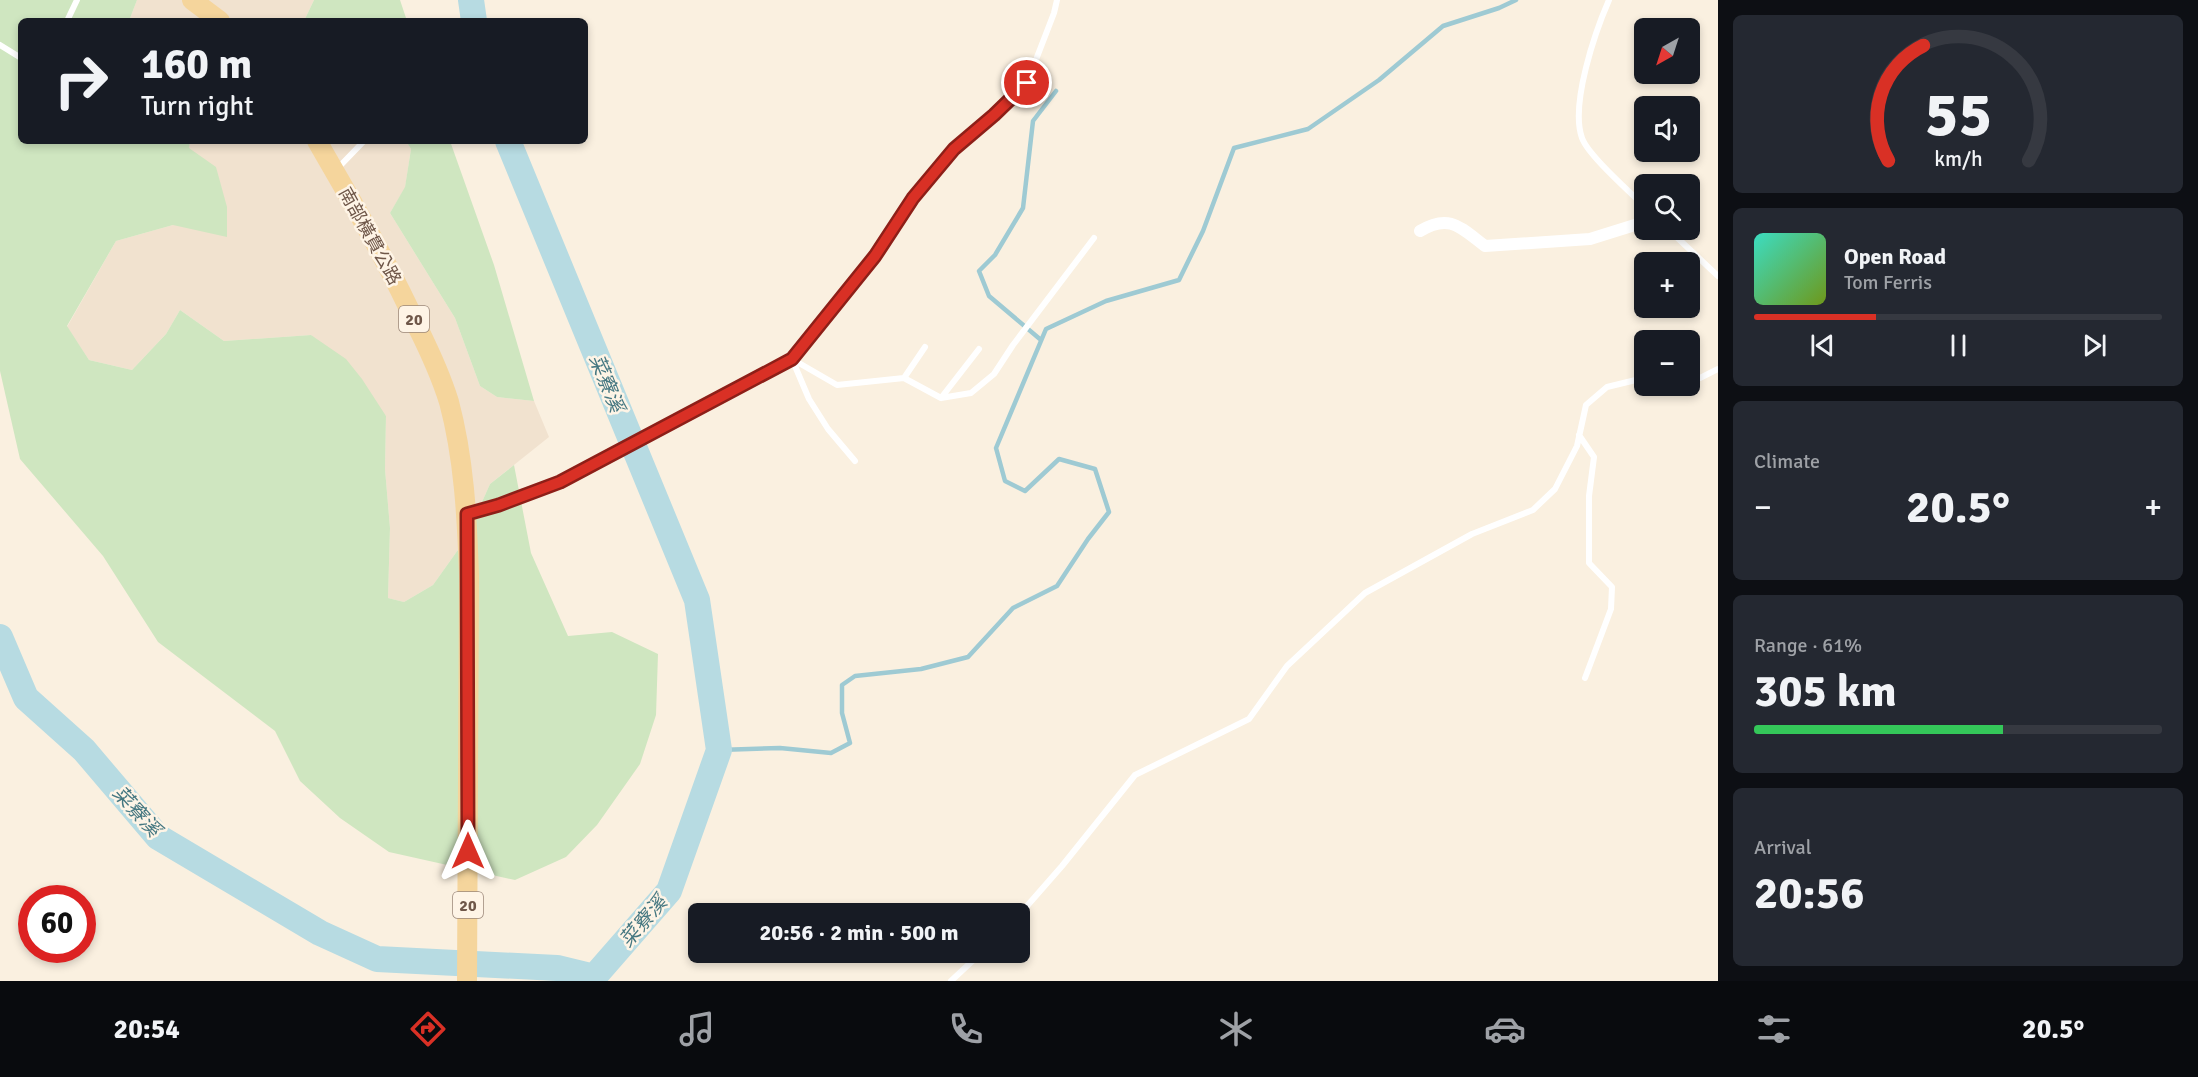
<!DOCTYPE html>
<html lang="en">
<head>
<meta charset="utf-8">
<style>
  body { margin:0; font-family:Signika,"Noto Sans TC",sans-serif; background:#242831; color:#f1f3f6; height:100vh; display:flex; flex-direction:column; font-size:22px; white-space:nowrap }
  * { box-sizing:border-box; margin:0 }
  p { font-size:20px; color:#9ea1a6 }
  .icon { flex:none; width:33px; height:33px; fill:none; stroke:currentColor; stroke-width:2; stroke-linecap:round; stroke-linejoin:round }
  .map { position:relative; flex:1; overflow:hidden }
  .details { display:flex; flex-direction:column; gap:15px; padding:15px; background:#0d0f14; width:480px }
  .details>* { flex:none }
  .banner { position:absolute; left:18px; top:18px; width:570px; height:126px; border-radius:9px; box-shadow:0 3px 9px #0003; background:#171b24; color:#f1f3f6; overflow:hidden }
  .needle { width:39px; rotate:219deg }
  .controls { position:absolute; left:1634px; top:18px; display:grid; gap:12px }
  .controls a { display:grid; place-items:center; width:66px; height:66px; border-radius:9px; background:#171b24; box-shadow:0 3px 9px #0003; font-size:30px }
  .speed { position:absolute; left:18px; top:885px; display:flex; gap:12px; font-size:30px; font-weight:700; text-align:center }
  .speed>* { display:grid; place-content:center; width:78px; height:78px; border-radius:50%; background:#171b24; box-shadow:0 3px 9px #0003; line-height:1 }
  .speed .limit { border:9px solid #d22; background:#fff; color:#111 }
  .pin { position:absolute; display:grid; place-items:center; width:51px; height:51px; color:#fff; margin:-26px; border:3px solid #fff; border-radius:50%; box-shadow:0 2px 6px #0007 }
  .me { position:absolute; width:66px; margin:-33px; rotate:0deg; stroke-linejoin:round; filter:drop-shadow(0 0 4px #0008) }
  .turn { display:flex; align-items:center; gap:21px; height:126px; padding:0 24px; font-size:27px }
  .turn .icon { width:78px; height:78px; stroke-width:2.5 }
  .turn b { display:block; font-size:42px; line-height:51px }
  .big { font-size:45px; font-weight:700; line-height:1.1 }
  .details .card { flex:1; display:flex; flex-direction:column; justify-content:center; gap:9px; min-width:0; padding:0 21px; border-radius:9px; background:#242831 }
  .details .dial { align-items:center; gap:0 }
  .dial svg { height:156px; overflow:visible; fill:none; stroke:#363941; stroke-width:7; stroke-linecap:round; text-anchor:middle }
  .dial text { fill:#f1f3f6; stroke:none }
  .song { display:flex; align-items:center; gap:18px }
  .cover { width:72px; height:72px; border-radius:9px; background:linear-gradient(135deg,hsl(170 70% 55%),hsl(80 70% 35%)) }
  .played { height:6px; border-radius:3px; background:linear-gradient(90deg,#d93025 30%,#363941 30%) }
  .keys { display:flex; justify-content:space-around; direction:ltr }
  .heat { display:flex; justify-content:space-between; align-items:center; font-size:33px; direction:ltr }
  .charge { height:9px; border-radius:4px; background:linear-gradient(90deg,#34c759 61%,#363941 0) }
  .trip { position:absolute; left:688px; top:903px; width:342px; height:60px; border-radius:9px; background:#171b24; box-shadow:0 3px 9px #0003; font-weight:700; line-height:60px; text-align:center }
  .tab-bar { display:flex; height:96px; justify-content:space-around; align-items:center; background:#090b0e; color:#9ea1a6 }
  .tab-bar .icon { width:42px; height:42px }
  .tab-bar .selected { color:#d93025 }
  .tab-bar b { font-size:27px; color:#f1f3f6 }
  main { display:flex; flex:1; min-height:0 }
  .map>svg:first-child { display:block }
  .residential { fill:#f1e2cf }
  .green { fill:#cfe6c0 }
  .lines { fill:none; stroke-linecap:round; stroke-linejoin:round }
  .stream { stroke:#9ecad3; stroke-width:4.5 }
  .river { stroke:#b7dbe2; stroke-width:26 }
  .service { stroke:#fff; stroke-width:6 }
  .minor { stroke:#fff; stroke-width:12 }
  .primary { stroke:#f5d59c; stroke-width:20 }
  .route-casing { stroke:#8d1f18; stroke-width:15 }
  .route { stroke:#d93025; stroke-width:10 }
  .labels { text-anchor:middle; stroke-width:5; stroke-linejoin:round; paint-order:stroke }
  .shield { fill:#fef4e6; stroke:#9a8678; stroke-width:1.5 }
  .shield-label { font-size:16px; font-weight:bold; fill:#6f5749 }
  .street-label { font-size:18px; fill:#6f5749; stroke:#fef4e6 }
  .water-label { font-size:20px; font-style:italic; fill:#457781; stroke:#fef4e6 }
</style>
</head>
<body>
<main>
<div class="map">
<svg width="1718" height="981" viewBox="0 0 1718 981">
  <rect width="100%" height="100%" fill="#faf0e0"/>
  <path class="residential" d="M137 0H314L304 21H129Z
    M190 141H406L411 149 405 188 390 213 455 318 480 386 497 397 534 401 549 437 490 484 465 540 433 585 404 602 388 598 390 528 385 469 386 416 311 335 224 341 180 310 166 334 132 370 89 360 67 327 116 241 173 225Z"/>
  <path class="green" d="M0 0H137L129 21H21V141H190L189 148 216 167 227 207V237L173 225 116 241 67 326 89 360 132 370 166 334 180 310 224 341 311 335 346 359 362 379 386 416 385 469 390 528 388 598 404 602 433 585 465 540 490 484 514 465 531 553 568 636 612 632 658 654 656 715 640 764 597 825 566 857 515 880 389 852 340 818 300 781 275 731 158 642 103 556 20 459 0 371Z
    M314 0H400L407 21H304Z
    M406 141H450L494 265 534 401 497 397 480 386 455 318 390 213 405 187 411 149Z"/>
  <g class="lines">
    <path class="stream" d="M1041 340 989 296 979 271 995 255 1023 208 1033 121 1056 91
      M719 750 780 748 831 753 850 743 842 713V685L855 676 921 669 968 657 1013 608 1057 586 1088 539 1109 512 1095 469 1059 459 1025 491 1005 481 996 448 1046 329 1106 301 1179 280 1203 231 1234 148 1308 129 1379 80 1443 26 1499 8 1516 0
      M594 977 597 981"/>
    <path class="river" d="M471 0 474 21
      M0 637 26 698 84 750 158 837 320 933 377 959 557 968 594 977 669 891 719 750 697 600 508 141"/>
    <path class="service" d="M1609 0C1595 32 1570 105 1582 138 1588 155 1629 191 1644 206
      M67 21 77 0
      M0 45 21 58
      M337 169 364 141
      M1669 230 1718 276
      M904 378 925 347
      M1689 378H1700L1718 369
      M941 398 979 349
      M1579 435 1594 457 1589 496V563L1612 587 1611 609 1585 678
      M855 461 828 429 809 399 792 359 837 385 904 378 941 398 971 393 994 374 1013 345 1094 238
      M468 513 499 505 560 482 792 359 875 256 913 198 954 149 994 115 1027 83 1054 13 1057 0
      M1020 914 1062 866 1135 775 1249 719 1287 666 1365 593 1472 534 1533 510 1555 489 1577 446 1586 405 1607 387 1644 378
      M951 981 982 952"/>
    <path class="minor" d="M1420 231C1450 213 1461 228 1485 246L1590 239 1638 224 1644 215"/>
    <path class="primary" d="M192 0 220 21
      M317 141C352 202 388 262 417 326 429 350 441 376 449 402 464 458 467 517 469 575L467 981"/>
  </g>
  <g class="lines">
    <defs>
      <path id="route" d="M468 851 467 514 499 505 560 482 792 359 875 256 913 198 954 149 994 115 1027 83"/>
    </defs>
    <use href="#route" class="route-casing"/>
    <use href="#route" class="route"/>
  </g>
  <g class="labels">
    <g class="shield">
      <rect x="399" y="306" width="30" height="26" rx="4.5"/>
      <rect x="453" y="892" width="30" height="26" rx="4.5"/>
    </g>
    <g class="shield-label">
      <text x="414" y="325">20</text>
      <text x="468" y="911">20</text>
    </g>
    <g class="street-label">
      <text transform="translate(370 236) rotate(61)" y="6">南部橫貫公路</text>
    </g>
    <g class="water-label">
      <text transform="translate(607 383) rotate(68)" y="7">菜竂溪</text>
      <text transform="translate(137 811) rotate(48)" y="7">菜竂溪</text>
      <text transform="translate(643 921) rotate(-49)" y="7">菜竂溪</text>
    </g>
  </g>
</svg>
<div class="controls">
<a><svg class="needle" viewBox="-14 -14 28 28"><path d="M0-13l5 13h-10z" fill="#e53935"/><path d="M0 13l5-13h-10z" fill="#9ea1a6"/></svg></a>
<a><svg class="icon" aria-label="sound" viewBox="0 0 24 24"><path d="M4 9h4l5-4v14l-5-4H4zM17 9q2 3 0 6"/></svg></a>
<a><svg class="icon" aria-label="search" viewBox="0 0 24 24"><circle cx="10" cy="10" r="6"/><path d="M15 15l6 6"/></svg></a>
<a>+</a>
<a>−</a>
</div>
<div class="speed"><div class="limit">60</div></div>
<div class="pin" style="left:1027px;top:83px;background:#d93025"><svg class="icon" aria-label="arrive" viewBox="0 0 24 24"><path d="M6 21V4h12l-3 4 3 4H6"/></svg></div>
<svg class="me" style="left:468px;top:851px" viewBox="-20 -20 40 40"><path d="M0-17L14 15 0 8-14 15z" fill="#d93025" stroke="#fff" stroke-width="4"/></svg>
<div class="trip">20:56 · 2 min · 500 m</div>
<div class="banner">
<div class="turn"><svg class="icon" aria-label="right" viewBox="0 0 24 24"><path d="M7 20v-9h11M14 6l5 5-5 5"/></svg><div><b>160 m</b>Turn right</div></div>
</div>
</div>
<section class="details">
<div class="card dial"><svg viewBox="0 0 100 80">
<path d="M14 69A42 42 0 1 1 86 69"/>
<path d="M14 69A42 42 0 0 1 32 10" stroke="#d93025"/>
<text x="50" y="56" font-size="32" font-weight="700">55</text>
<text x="50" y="72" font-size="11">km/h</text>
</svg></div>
<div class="card">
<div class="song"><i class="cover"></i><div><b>Open Road</b><p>Tom Ferris</p></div></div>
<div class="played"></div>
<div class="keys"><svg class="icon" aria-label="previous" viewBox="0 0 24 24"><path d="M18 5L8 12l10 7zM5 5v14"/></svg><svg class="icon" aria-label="pause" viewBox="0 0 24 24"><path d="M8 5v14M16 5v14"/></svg><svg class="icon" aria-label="next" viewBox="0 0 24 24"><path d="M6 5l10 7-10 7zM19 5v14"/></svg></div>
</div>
<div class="card"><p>Climate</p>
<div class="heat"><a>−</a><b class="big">20.5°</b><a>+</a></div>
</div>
<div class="card"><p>Range · 61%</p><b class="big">305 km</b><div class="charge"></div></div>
<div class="card"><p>Arrival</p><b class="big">20:56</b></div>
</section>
</main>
<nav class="tab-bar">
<b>20:54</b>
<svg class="icon selected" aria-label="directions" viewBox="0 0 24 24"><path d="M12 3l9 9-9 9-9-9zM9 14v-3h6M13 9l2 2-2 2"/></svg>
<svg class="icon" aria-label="music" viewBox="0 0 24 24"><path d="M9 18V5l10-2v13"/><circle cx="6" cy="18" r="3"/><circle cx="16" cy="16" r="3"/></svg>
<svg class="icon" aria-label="phone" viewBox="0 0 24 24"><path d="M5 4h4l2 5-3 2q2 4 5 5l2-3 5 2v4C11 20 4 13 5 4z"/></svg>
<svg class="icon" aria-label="climate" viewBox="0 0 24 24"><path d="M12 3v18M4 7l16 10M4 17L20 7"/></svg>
<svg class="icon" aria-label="car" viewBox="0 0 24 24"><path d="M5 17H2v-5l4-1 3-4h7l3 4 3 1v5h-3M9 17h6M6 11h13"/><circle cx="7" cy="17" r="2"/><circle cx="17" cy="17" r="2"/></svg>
<svg class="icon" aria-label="filters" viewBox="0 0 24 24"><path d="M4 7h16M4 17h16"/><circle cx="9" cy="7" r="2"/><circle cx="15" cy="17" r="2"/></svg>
<b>20.5°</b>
</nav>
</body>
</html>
